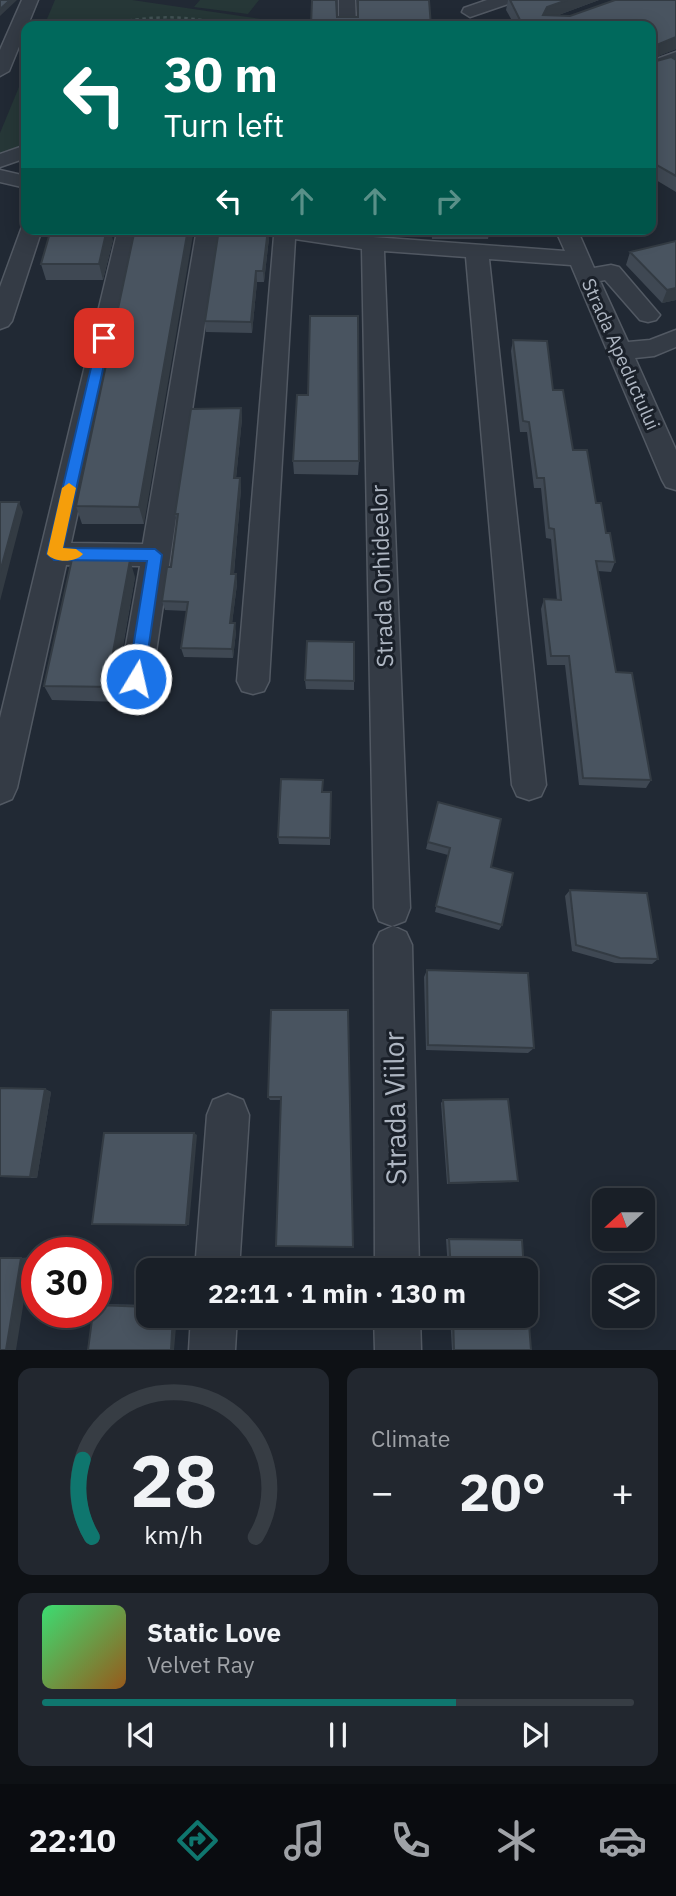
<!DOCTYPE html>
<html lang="en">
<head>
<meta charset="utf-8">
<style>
  body { margin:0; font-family:"IBM Plex Sans",sans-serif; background:#22272f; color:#f1f3f6; height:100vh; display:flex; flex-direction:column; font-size:26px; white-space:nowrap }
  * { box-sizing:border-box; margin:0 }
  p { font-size:23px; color:#9fa2a7 }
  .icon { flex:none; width:38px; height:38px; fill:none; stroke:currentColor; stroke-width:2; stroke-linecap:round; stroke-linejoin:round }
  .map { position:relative; height:1350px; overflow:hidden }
  .details { display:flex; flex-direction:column; gap:18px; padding:18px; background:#0e1115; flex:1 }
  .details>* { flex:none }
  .guide { position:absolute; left:21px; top:21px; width:635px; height:214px; border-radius:14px; box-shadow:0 4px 18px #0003,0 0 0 2px #373d44; background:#00695c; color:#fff; overflow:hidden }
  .needle { width:46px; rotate:249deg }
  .buttons { position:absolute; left:592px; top:1188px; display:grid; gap:14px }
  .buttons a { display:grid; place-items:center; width:63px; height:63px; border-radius:14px; background:#191f27; box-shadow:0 4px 18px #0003,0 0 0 2px #373d44; font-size:35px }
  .speed { position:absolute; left:21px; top:1237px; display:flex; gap:14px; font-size:35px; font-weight:700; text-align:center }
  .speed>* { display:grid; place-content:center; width:91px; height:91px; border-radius:50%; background:#191f27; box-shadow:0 4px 18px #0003,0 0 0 2px #373d44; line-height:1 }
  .speed .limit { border:10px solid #d22; background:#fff; color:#111 }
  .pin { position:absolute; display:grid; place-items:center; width:60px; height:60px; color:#fff; margin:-30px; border-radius:14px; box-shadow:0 4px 10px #0006 }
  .me { position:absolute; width:77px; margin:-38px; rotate:9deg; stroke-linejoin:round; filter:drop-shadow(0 0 5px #0008) }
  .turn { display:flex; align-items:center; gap:24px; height:147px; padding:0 28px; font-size:32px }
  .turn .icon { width:91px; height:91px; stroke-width:2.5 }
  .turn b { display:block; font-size:49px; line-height:60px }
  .lanes { display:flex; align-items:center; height:66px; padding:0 28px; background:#0003; justify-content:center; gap:35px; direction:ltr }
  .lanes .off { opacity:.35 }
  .big { font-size:52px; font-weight:700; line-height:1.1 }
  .details .widget { flex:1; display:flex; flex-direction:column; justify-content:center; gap:10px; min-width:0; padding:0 24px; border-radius:14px; background:#22272f }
  .details .dial { align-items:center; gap:0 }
  .dial svg { height:182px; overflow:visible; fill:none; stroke:#373d44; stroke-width:7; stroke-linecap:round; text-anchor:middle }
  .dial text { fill:#f1f3f6; stroke:none }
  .song { display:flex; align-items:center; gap:21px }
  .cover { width:84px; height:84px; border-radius:10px; background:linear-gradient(135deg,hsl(140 70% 55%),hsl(30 70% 35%)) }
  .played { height:7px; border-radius:4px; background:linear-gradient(90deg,#0f766e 70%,#373d44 70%) }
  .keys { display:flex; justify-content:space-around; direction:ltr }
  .heat { display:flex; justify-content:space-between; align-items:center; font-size:38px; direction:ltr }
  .details .tiles { flex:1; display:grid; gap:18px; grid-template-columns:1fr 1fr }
  .widget:last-child { grid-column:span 2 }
  .trip { position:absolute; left:136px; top:1258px; width:402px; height:70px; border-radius:14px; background:#191f27; box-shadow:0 4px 18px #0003,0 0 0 2px #373d44; font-weight:700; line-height:70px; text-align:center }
  .menu { display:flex; height:112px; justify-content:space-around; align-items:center; background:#0a0c10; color:#9fa2a7 }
  .menu .icon { width:49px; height:49px }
  .menu .selected { color:#0f766e }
  .menu b { font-size:32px; color:#f1f3f6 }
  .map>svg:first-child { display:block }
  .green { fill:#263737 }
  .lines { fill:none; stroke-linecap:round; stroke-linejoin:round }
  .minor-casing { stroke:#525963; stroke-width:3 }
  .path { stroke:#425355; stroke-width:2.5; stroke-dasharray:3.5 3.5; stroke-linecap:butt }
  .minor { fill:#343b45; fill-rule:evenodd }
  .wall { fill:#3f4853 }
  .shaded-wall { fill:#333b43 }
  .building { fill:#495460; stroke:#333b43; stroke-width:2 }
  .route { fill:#1a73e8; stroke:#114b97; stroke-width:2 }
  .slow { fill:#f59e0b }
  .labels { text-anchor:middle; stroke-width:6; stroke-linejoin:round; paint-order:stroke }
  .far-street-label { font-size:19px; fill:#aeb6c2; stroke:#1a2029 }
  .street-label { font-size:23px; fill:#aeb6c2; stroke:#1a2029 }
  .near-street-label { font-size:28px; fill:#aeb6c2; stroke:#1a2029 }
</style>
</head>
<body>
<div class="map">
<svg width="676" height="1350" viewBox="0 0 676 1350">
  <rect width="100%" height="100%" fill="#212934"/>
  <path class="green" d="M55 0H132L308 26H44Z
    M200 0H259L248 14 194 7Z
    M26 70V163L0 158V133Z"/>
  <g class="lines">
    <defs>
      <path id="minor" d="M22 0H38L9 71 0 76V50Z
        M339 0H355L356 26H339Z
        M487 0H510L508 4 470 17 462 12 464 8Z
        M676 52V64L651 73V61Z
        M26 145V158L0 167V154Z
        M0 170 26 176V188L0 182Z
        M23 224H26V229H42L12 321 8 326 0 329V287Z
        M118 229H140L71 543 143 544 197 229H219L152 679 147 688 136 692 125 688 120 679 140 566 66 565 17 788 12 799 0 804V718Z
        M261 229H318L373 237 565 251 555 229H577L594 268 611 265 619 267 660 315 656 320 648 322 640 320 605 280 600 281 628 342 650 340 676 330V347L654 356 635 358 676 450V490L666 487 662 480 571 265 489 259 546 785 541 796 529 800 517 796 512 785 466 257 384 251 410 908 405 921 392 926 379 921 374 908 362 249 295 239 269 681 264 691 253 694 242 691 237 681 274 236 264 234Z
        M393 926 406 932 412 945 419 1270H375L374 945 380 932Z
        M228 1094 243 1100 249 1115 239 1270H195L207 1115 213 1100Z
        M191 1316H237L235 1350H189Z
        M374 1316H420L421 1350H375Z"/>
    </defs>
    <use href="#minor" class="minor-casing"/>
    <path class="path" d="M101 26C144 16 184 13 227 26
      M135 26H159"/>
    <use href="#minor" class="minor"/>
  </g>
  <path class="wall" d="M508 0H599L556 16H570L615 0H676V49L653 58V62L671 57 676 60V192L651 177V26H515L506 10Z
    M135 229 144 524H82L76 506Z
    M431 229H490L488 239H432Z
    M269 238 264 282H257L252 333 206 332 205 321Z
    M113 240 103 280H46L41 264Z
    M630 252 676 300 662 303 626 265Z
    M513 340 553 390 573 450 596 503 615 562 611 572 598 571 616 672 651 780 646 788 579 785 565 665H547L541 609 544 599 557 600 551 539 546 538 541 488H534L527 432H520L511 351Z
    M308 395 359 461 358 475 294 474 293 461Z
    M241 408 242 419 236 478H240L241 489 234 574H236L237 584 232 623 236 632 233 658 184 657 181 648 187 611 165 610 162 601 171 567 177 522 175 514Z
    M135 577 118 675 124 690 122 702 52 700 44 686Z
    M354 642V690L306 689 305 680Z
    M323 792H331L330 845 279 844 278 837Z
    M438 802 491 867 502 925 499 930 435 912 448 855 426 849Z
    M570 890 658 959 652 964 615 963 572 951 565 896Z
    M427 970 534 1048 528 1053 426 1050 424 977Z
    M271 1010 281 1100H270L268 1097Z
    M0 1088 45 1089 51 1092 37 1178 0 1177Z
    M443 1100 518 1181 514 1182 447 1184 441 1103Z
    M446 1239 522 1240 524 1270H448Z
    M99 1304 149 1305V1316L96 1312V1305Z
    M450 1316H527L531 1350H452Z"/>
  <path class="shaded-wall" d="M10 0H17L0 16V9Z
    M567 0H599L545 20 543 15 547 7Z
    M676 37V49L651 59 652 47Z
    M107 229H110L113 240 103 280 99 264Z
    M188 229H194L144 524 139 507Z
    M268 229 269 238 264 282 263 271Z
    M256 271 257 282 252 333 251 322Z
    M676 288V300L662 303 667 290Z
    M241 408 242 419 235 489 234 478Z
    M240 478 241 489 233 584 231 574Z
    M19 502 23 512 0 601V572Z
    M130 560 135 577 117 679 111 663Z
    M236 574 237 584 231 632 230 623Z
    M235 623 236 632 233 658 232 649Z
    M118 675 124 690 122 702 116 687Z
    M45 1089 51 1092 37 1178 30 1177Z
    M194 1133 197 1135 189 1225H186Z
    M31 1257 16 1350H6L21 1258Z
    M173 1316H177L174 1350H171Z"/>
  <path class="building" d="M0 0H10L0 9Z
    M312 0H336L337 17H358V0H429L431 26H311Z
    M510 0H567L547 7 543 15 570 16 615 0H676V37L652 47 653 62 671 57 676 60V176L653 163 651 164V26H523Z
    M51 229H107L99 264H41Z
    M135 229H188L139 507 76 506Z
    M219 229H268L263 271H256L251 322 205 321Z
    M676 241V288L667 290 630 252Z
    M310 316H358L359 461H293L297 395H308Z
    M513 340 547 341 553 390H563L573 450H587L596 503H601L606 533H610L615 562 596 561 616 672 632 673 651 780 583 778 569 656H551L544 599 561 600 554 529 549 528 544 478H537L529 422 523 421Z
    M241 408 234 478H240L231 574H236L230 623H235L232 649 181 648 188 602 162 601 167 567H171L178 514H175L191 409Z
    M0 502H19L0 572Z
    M72 559 130 560 111 663 118 675 116 687 44 686Z
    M307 641 354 642V681L305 680Z
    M281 779 323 780 322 792H331L330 838 278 837Z
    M438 802 501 819 491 867 513 873 502 925 436 906 450 848 428 842Z
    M570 890 647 893 658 959 620 958 576 945Z
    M427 970 528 973 534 1048 428 1045Z
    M271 1010H348L353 1247 276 1246 281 1097H268Z
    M0 1088 45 1089 30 1177 0 1176Z
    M508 1099 518 1181 449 1183 443 1100Z
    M104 1133H194L186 1225 92 1224Z
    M449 1239 522 1240 524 1270H451Z
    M0 1258H21L6 1350H0Z
    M527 1297 531 1350H454L453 1316H527Z
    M96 1305 149 1307V1316H173L171 1350H88L93 1312H96Z"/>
  <path class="route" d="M104 334 110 338 63 548 155 549 162 555 144 679 141 684H130L128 679 147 561 54 560 47 554 98 338Z"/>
  <path class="slow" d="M69 483 76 488 63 548 76 549 83 554C76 563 54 563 47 554L62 488Z"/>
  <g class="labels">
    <g class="far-street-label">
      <text transform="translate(621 354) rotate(66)" y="7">Strada Apeductului</text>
    </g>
    <g class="street-label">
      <text transform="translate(382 576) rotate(-92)" y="8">Strada Orhideelor</text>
    </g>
    <g class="near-street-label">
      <text transform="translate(395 1108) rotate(-91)" y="10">Strada Viilor</text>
    </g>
  </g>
</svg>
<div class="buttons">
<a><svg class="needle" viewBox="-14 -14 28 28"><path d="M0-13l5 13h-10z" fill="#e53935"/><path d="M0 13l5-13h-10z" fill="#9fa2a7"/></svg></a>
<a><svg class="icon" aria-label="layers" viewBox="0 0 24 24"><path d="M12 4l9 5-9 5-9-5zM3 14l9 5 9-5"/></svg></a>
</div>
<div class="speed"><div class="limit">30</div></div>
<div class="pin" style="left:104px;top:338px;background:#d93025"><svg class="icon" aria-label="arrive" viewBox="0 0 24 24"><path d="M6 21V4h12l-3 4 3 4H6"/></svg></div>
<svg class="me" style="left:136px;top:679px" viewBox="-20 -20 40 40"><circle r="17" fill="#1a73e8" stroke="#fff" stroke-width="3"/><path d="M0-11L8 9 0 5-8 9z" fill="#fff"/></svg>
<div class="trip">22:11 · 1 min · 130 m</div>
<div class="guide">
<div class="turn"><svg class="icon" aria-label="left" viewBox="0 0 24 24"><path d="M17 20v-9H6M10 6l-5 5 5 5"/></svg><div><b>30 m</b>Turn left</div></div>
<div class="lanes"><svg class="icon" aria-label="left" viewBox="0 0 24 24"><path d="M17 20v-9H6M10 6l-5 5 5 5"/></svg><svg class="icon off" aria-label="ahead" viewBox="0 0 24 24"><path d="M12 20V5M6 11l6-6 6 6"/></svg><svg class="icon off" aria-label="ahead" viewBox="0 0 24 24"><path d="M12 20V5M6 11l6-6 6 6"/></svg><svg class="icon off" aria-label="right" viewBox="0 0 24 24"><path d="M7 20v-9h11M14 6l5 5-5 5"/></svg></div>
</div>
</div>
<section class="details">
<div class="tiles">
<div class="widget dial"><svg viewBox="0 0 100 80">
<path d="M14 69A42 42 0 1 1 86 69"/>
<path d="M14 69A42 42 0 0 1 10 35" stroke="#0f766e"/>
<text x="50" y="56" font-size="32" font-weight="700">28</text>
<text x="50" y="72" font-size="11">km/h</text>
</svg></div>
<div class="widget"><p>Climate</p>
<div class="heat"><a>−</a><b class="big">20°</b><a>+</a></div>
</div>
<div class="widget">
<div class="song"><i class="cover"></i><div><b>Static Love</b><p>Velvet Ray</p></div></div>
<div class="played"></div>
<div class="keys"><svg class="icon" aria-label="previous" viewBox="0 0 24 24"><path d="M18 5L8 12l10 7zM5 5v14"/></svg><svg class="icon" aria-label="pause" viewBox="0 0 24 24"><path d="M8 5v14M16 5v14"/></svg><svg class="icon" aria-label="next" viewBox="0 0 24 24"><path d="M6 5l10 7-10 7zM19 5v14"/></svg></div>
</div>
</div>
</section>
<nav class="menu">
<b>22:10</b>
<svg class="icon selected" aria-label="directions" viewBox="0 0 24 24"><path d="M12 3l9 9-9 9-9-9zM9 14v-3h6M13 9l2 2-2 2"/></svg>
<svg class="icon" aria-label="music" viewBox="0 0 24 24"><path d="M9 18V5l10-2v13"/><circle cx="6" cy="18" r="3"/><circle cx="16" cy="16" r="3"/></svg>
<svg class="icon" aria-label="phone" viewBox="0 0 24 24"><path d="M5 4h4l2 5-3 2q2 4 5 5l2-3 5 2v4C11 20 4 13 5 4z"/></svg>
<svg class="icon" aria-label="climate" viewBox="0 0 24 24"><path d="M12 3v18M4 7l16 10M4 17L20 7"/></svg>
<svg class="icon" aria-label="car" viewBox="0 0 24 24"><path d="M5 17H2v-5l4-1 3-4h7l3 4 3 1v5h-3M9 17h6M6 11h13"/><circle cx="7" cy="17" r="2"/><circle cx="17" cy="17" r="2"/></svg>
</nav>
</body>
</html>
